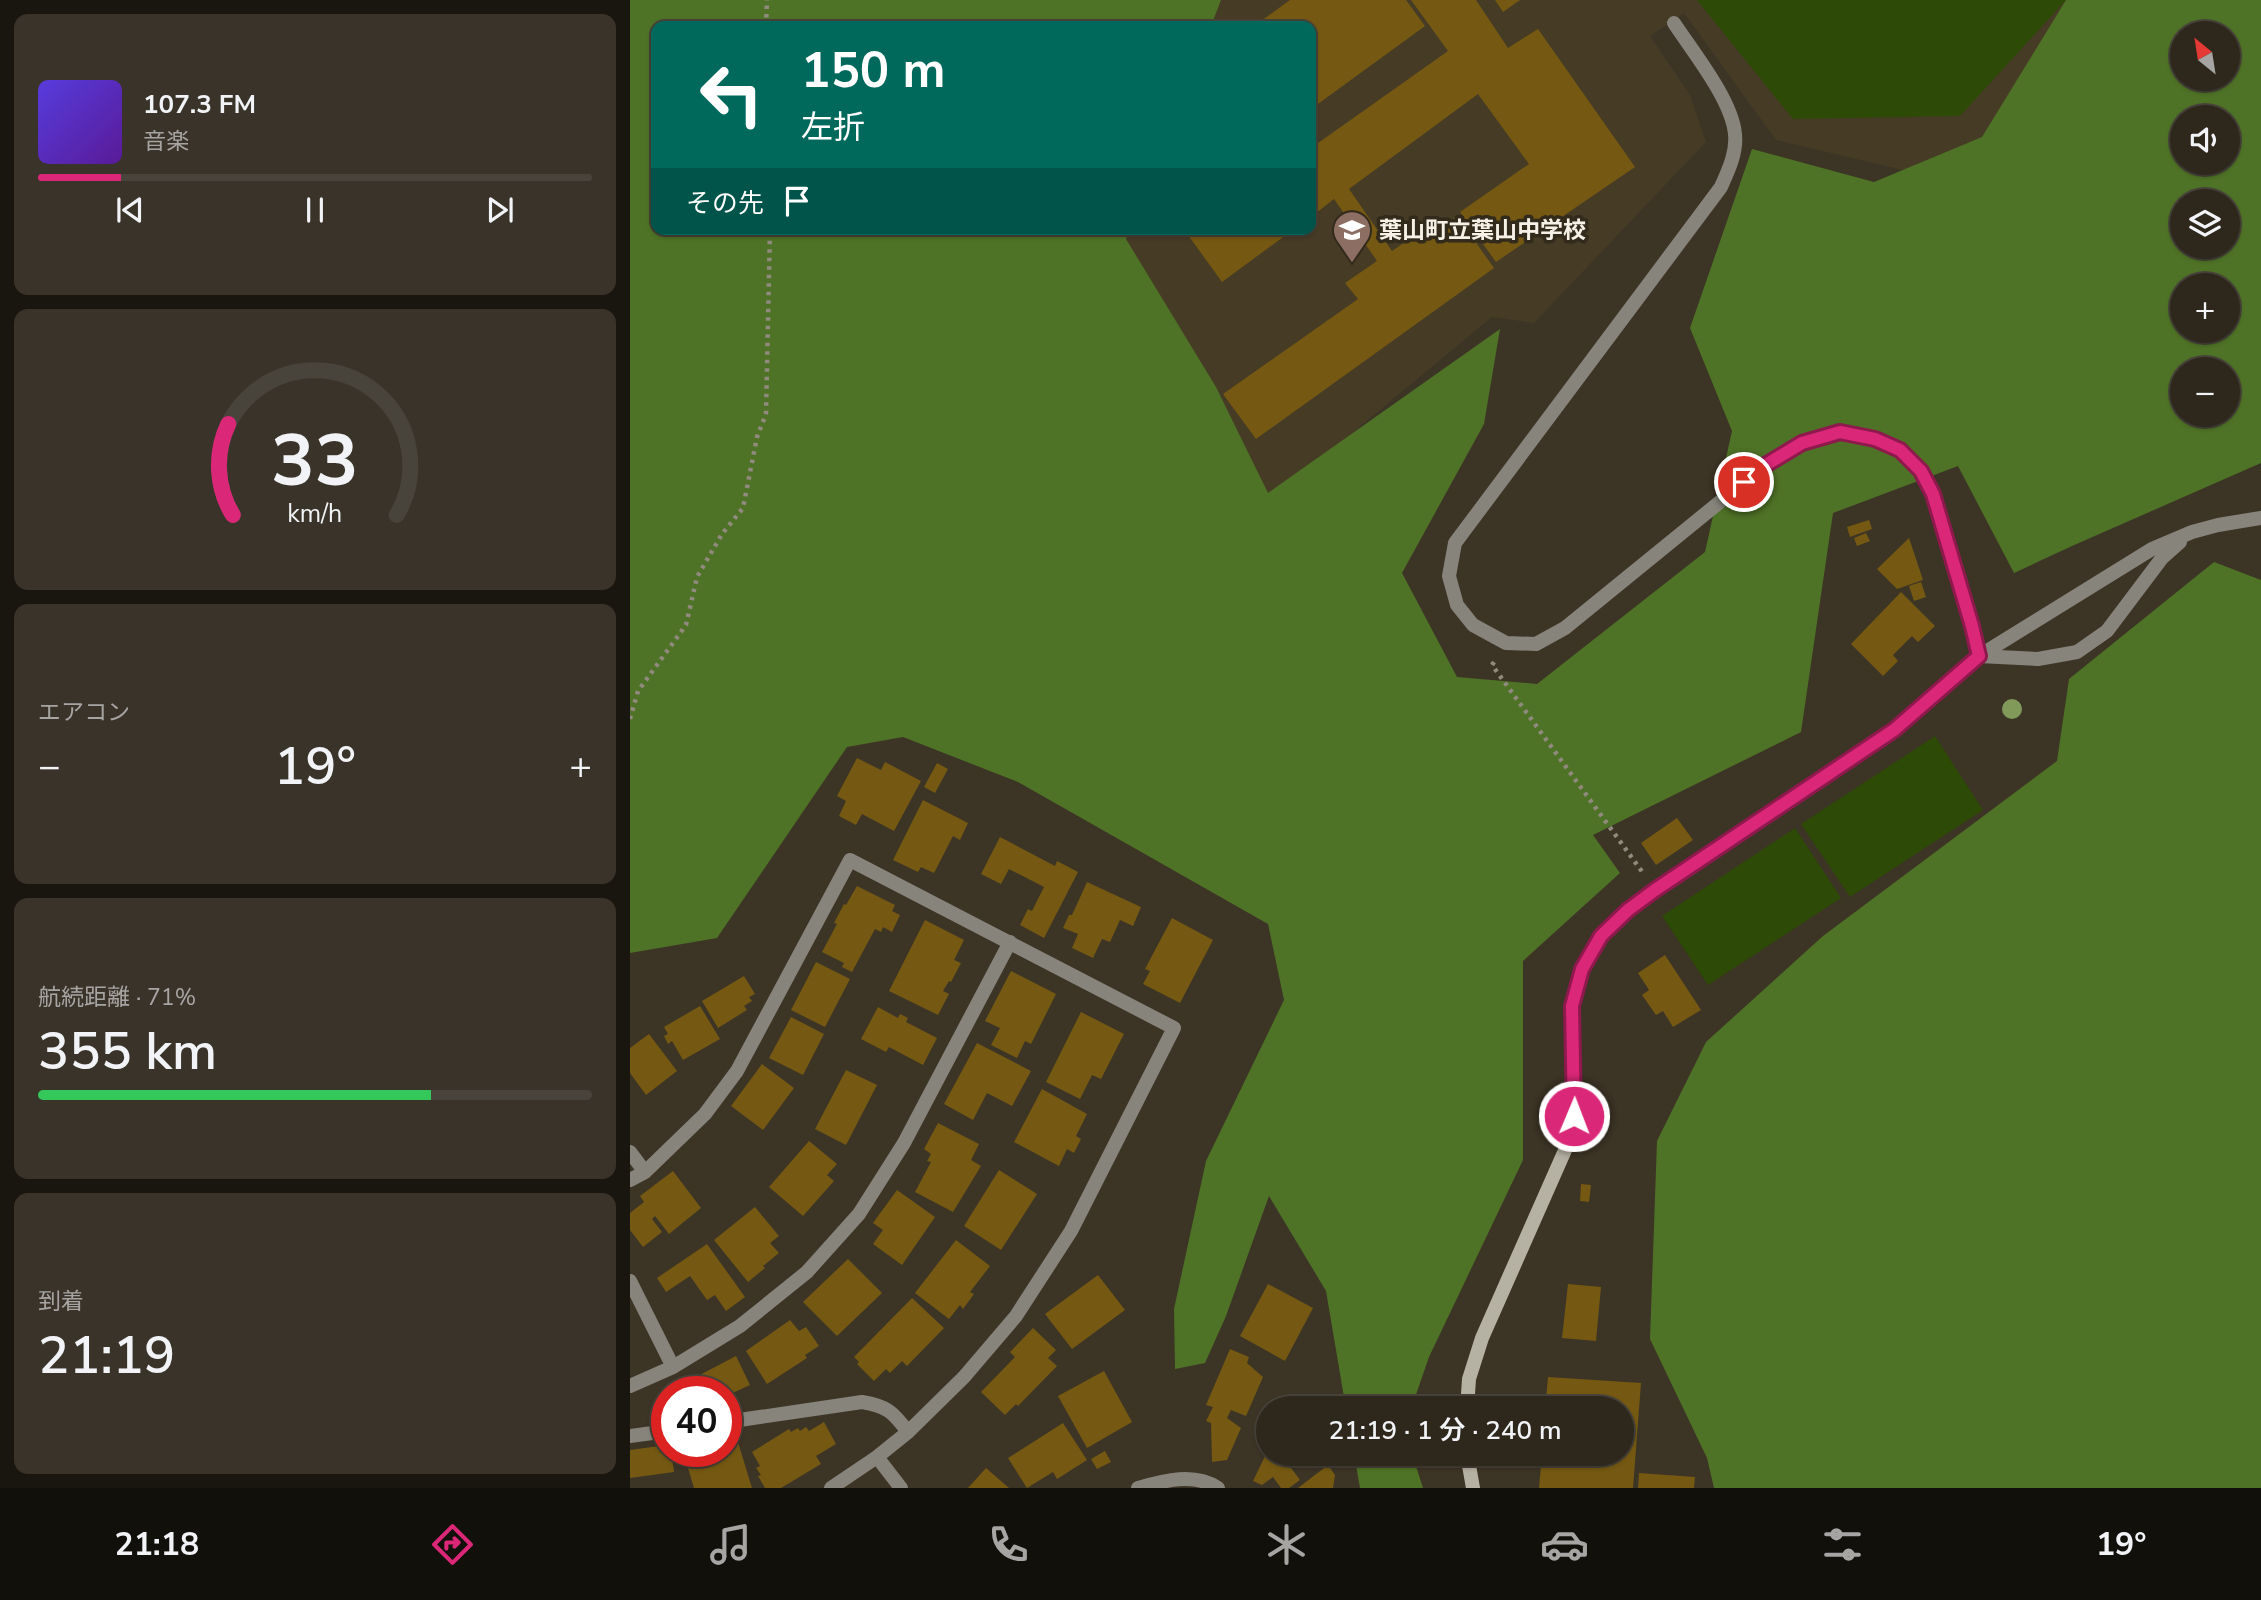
<!DOCTYPE html>
<html lang="ja">
<head>
<meta charset="utf-8">
<style>
  body { margin:0; font-family:"Nunito Sans","Noto Sans JP",sans-serif; background:#393329; color:#f1f3f6; height:100vh; display:flex; flex-direction:column; font-size:26px; white-space:nowrap }
  * { box-sizing:border-box; margin:0 }
  p { font-size:23px; color:#a7a5a3 }
  .icon { flex:none; width:38px; height:38px; fill:none; stroke:currentColor; stroke-width:2; stroke-linecap:round; stroke-linejoin:round }
  .map { position:relative; flex:1; overflow:hidden }
  .drawer { display:flex; flex-direction:column; gap:14px; padding:14px; background:#19150f; width:630px }
  .drawer>* { flex:none }
  .top-card { position:absolute; left:21px; top:21px; width:665px; height:214px; border-radius:14px; box-shadow:0 2px 5px #0004,0 0 0 2px #48443b; background:#00695c; color:#fff; overflow:hidden }
  .needle { width:46px; rotate:330deg }
  .fabs { position:absolute; left:1540px; top:21px; display:grid; gap:14px }
  .fabs a { display:grid; place-items:center; width:70px; height:70px; border-radius:50%; background:#2d271c; box-shadow:0 2px 5px #0004,0 0 0 2px #48443b; font-size:35px }
  .speed { position:absolute; left:21px; top:1376px; display:flex; gap:14px; font-size:35px; font-weight:700; text-align:center }
  .speed>* { display:grid; place-content:center; width:91px; height:91px; border-radius:50%; background:#2d271c; box-shadow:0 2px 5px #0004,0 0 0 2px #48443b; line-height:1 }
  .speed .limit { border:10px solid #d22; background:#fff; color:#111 }
  .pin { position:absolute; display:grid; place-items:center; width:60px; height:60px; color:#fff; margin:-30px; border:4px solid #fff; border-radius:50%; box-shadow:0 2px 7px #0007 }
  .me { position:absolute; width:77px; margin:-38px; rotate:1deg; stroke-linejoin:round; filter:drop-shadow(0 0 5px #0008) }
  .turn { display:flex; align-items:center; gap:24px; height:147px; padding:0 35px; font-size:32px }
  .turn .icon { width:91px; height:91px; stroke-width:2.5 }
  .turn b { display:block; font-size:49px; line-height:60px }
  .then { display:flex; align-items:center; height:66px; padding:0 35px; background:#0003; gap:14px; font-size:26px }
  .big { font-size:52px; font-weight:600; line-height:1.1 }
  .drawer .tile { flex:1; display:flex; flex-direction:column; justify-content:center; gap:10px; min-width:0; padding:0 24px; border-radius:14px; background:#393329 }
  .drawer .dial { align-items:center; gap:0 }
  .dial svg { height:182px; overflow:visible; fill:none; stroke:#48443b; stroke-width:7; stroke-linecap:round; text-anchor:middle }
  .dial text { fill:#f1f3f6; stroke:none }
  .song { display:flex; align-items:center; gap:21px }
  .cover { width:84px; height:84px; border-radius:10px; background:linear-gradient(135deg,hsl(250 70% 55%),hsl(270 70% 35%)) }
  .played { height:7px; border-radius:4px; background:linear-gradient(90deg,#db2777 15%,#48443b 15%) }
  .keys { display:flex; justify-content:space-around; direction:ltr }
  .heat { display:flex; justify-content:space-between; align-items:center; font-size:38px; direction:ltr }
  .charge { height:10px; border-radius:5px; background:linear-gradient(90deg,#34c759 71%,#48443b 0) }
  .trip { position:absolute; left:626px; top:1396px; width:378px; height:70px; border-radius:35px; background:#2d271c; box-shadow:0 2px 5px #0004,0 0 0 2px #48443b; font-weight:600; line-height:70px; text-align:center }
  .dock { display:flex; height:112px; justify-content:space-around; align-items:center; background:#12100b; color:#a7a5a3 }
  .dock .icon { width:49px; height:49px }
  .dock .selected { color:#db2777 }
  .dock b { font-size:32px; color:#f1f3f6 }
  main { display:flex; flex:1; min-height:0 }
  .map>svg:first-child { display:block }
  .built { fill:#463b25 }
  .green { fill:#2e4a07 }
  .forest { fill:#4f7326; fill-rule:evenodd }
  .building { fill:#755912 }
  .lines { fill:none; stroke-linecap:round; stroke-linejoin:round }
  .path { stroke:#918a7e; stroke-width:4.5; stroke-dasharray:3.5 5; stroke-linecap:butt }
  .lane { stroke:#87847c; stroke-width:14 }
  .street { stroke:#87847c; stroke-width:14 }
  .secondary { stroke:#b5b1a3; stroke-width:14 }
  .tree { fill:#819a5a }
  .route-casing { stroke:#8e194d; stroke-width:18 }
  .route { stroke:#db2777; stroke-width:12 }
  .labels { text-anchor:middle; stroke-width:7; stroke-linejoin:round; paint-order:stroke }
  .poi-label { font-size:23px; font-weight:bold; fill:#f6f1e7; stroke:#322a1b; text-anchor:start }
</style>
</head>
<body>
<main>
<section class="drawer">
<div class="tile">
<div class="song"><i class="cover"></i><div><b>107.3 FM</b><p>音楽</p></div></div>
<div class="played"></div>
<div class="keys"><svg class="icon" aria-label="previous" viewBox="0 0 24 24"><path d="M18 5L8 12l10 7zM5 5v14"/></svg><svg class="icon" aria-label="pause" viewBox="0 0 24 24"><path d="M8 5v14M16 5v14"/></svg><svg class="icon" aria-label="next" viewBox="0 0 24 24"><path d="M6 5l10 7-10 7zM19 5v14"/></svg></div>
</div>
<div class="tile dial"><svg viewBox="0 0 100 80">
<path d="M14 69A42 42 0 1 1 86 69"/>
<path d="M14 69A42 42 0 0 1 12 29" stroke="#db2777"/>
<text x="50" y="56" font-size="32" font-weight="700">33</text>
<text x="50" y="72" font-size="11">km/h</text>
</svg></div>
<div class="tile"><p>エアコン</p>
<div class="heat"><a>−</a><b class="big">19°</b><a>+</a></div>
</div>
<div class="tile"><p>航続距離 · 71%</p><b class="big">355 km</b><div class="charge"></div></div>
<div class="tile"><p>到着</p><b class="big">21:19</b></div>
</section>
<div class="map">
<svg width="1631" height="1488" viewBox="0 0 1631 1488">
  <rect width="100%" height="100%" fill="#3c3425"/>
  <path class="built" d="M555 0H1487L1353 189 1146 140 1054 13 1020 36 1060 95 1076 142 904 323 862 317 610 526 472 299 494 229H681V26H558Z"/>
  <path class="green" d="M1067 0H1436L1330 116 1163 119Z
    M1305 736 1353 810 1220 897 1171 824Z
    M1165 828 1211 898 1078 985 1032 916Z"/>
  <path class="forest" d="M0 0H591L581 26H26V229H500L496 239 586 387 638 493 870 329 854 424 772 573 827 677 907 684 1075 552 1102 431 1060 328 1122 149 1244 182 1352 137 1436 0H1631V463L1442 546 1384 573 1328 466 1203 513 1171 732 963 835 990 873 893 961V1160L799 1357 781 1409H716L696 1291 639 1196 596 1316 575 1363 545 1369 544 1309 576 1161 654 1000 638 924 388 782 273 737 217 747 87 938 0 953ZM1552 33H1598V79H1552ZM1552 117H1598V163H1552ZM1552 201H1598V247H1552ZM1552 285H1598V331H1552ZM1552 369H1598V415H1552Z
    M1584 562 1631 580V1488H1084L1077 1458 1020 1339 1027 1141 1076 1042 1193 936 1427 761 1439 679Z
    M724 1454H782L793 1488H730Z"/>
  <path class="building" d="M660 0H776L795 26 681 109V26H624Z
    M781 0H846L878 48 908 29 1005 167 866 262 830 212 899 164 848 94 719 189 762 251 791 231 797 237 827 216 864 268 626 439 593 394 728 299 715 283 747 261 704 199 681 217V148L818 51Z
    M865 0H890L873 12Z
    M566 229H664L592 282 558 235Z
    M1239 520 1242 529 1220 537 1217 527Z
    M1236 533 1240 541 1227 546 1224 538Z
    M1279 538 1293 580 1267 589 1247 569Z
    M1291 582 1296 597 1284 601 1279 586Z
    M1271 592 1305 626 1288 642 1282 636 1263 655 1268 661 1253 676 1221 644Z
    M227 758 251 770 255 762 291 781 264 831 232 814 226 825 209 816 216 801 207 796Z
    M307 763 318 769 305 793 294 787Z
    M293 800 338 823 330 840 323 836 304 873 291 867 288 872 263 860Z
    M1047 818 1063 840 1026 865 1011 843Z
    M370 837 425 866 427 861 448 872 414 938 390 925 398 909 402 911 414 887 379 869 371 884 351 874Z
    M457 882 511 907 503 926 490 920 480 942 472 939 463 958 442 948 448 934 433 928 439 915H442Z
    M227 886 265 905 262 911 270 915 262 932 253 927 251 932 245 929 222 972 212 967 214 963 192 952 207 924 204 923 214 904 216 905Z
    M542 918 583 940 550 1003 513 984 520 971 515 969Z
    M295 920 334 940 324 960 331 963 321 982 319 981 313 991 319 994 308 1015 259 991Z
    M1035 955 1071 1010 1043 1027 1033 1011 1026 1015 1012 995 1019 990 1008 973Z
    M186 962 220 979 195 1027 161 1010Z
    M381 971 426 994 401 1044 395 1041 387 1058 361 1045 370 1028 355 1021Z
    M114 976 125 994 119 997 122 1001 114 1006 117 1010 88 1028 72 1001Z
    M70 1006 90 1039 53 1060 42 1041 38 1044 34 1036 38 1034 34 1027Z
    M248 1007 268 1018 270 1014 278 1018 276 1022 307 1038 293 1065 259 1047 256 1052 231 1039Z
    M451 1012 494 1034 471 1079 462 1075 450 1099 416 1082Z
    M161 1017 194 1034 173 1075 139 1058Z
    M19 1034 47 1071 16 1095 0 1073V1048Z
    M347 1043 401 1071 382 1106 357 1093 343 1120 314 1104Z
    M132 1064 164 1088 133 1130 101 1106Z
    M216 1070 247 1085 216 1145 185 1129Z
    M412 1089 457 1114 446 1136 451 1139 444 1153 437 1149 429 1166 384 1142Z
    M308 1123 349 1144 341 1160 351 1166 323 1212 285 1192 301 1162 297 1161 301 1154 294 1149Z
    M179 1141 207 1164 197 1175 204 1181 173 1216 139 1187Z
    M369 1170 407 1194 371 1250 334 1226Z
    M43 1171 71 1208 39 1234 25 1216 22 1219 32 1232 13 1247 0 1230V1213L14 1202 10 1196Z
    M951 1184 961 1185 959 1202 950 1201Z
    M267 1190 305 1217 272 1265 243 1244 253 1230 243 1223Z
    M125 1207 149 1236 140 1243 149 1253 133 1266 135 1268 118 1282 84 1240Z
    M326 1240 360 1266 340 1292 344 1294 333 1309 330 1305 319 1319 285 1293Z
    M77 1244 115 1297 96 1311 85 1295 77 1300 60 1276 36 1292 27 1278Z
    M218 1259 252 1293 207 1336 173 1302Z
    M468 1275 495 1310 442 1349 415 1314Z
    M638 1284 683 1308 655 1361 610 1336Z
    M938 1284 971 1287 966 1341 932 1338Z
    M282 1298 314 1328 277 1366 272 1361 260 1373 256 1369 244 1381 227 1364 229 1362 224 1357Z
    M160 1320 169 1331 176 1327 189 1346 175 1355 177 1358 137 1384 116 1351Z
    M403 1328 426 1350 418 1358 427 1366 388 1406 386 1404 375 1415 351 1392 385 1357 380 1352Z
    M600 1349 619 1357 617 1363 633 1377 616 1416 601 1410 597 1418 611 1428 597 1460 582 1462 581 1423 576 1421 583 1407 576 1405Z
    M106 1356 120 1385 96 1396V1391H70L64 1378Z
    M474 1371 502 1422 457 1448 428 1396Z
    M61 1377 68 1391H37V1407L30 1392Z
    M918 1377 1011 1383 1003 1488H909L912 1454H992V1409H915Z
    M194 1422 206 1444 186 1456 191 1464 151 1488H135L128 1476 131 1475 126 1468 130 1466 122 1452 159 1429 161 1432 168 1428 170 1431 176 1427 179 1431Z
    M433 1423 457 1460 427 1479 423 1472 397 1488 378 1458Z
    M107 1439 122 1488H64L53 1451H96V1443Z
    M37 1445V1451H41L44 1472 0 1478V1450Z
    M639 1448V1454H662L658 1464 670 1480 659 1488H651L643 1477 632 1485 623 1481Z
    M475 1451 481 1462 467 1469 461 1459Z
    M698 1465 705 1475 703 1488H668Z
    M356 1468 379 1488H338Z
    M1009 1473 1065 1477 1064 1488H1008Z"/>
  <g class="lines">
    <path class="path" d="M136 26 137 0
      M864 662 862 665 1013 873
      M0 719 8 691 56 625 67 577 92 534 113 508 127 437 136 414 140 229"/>
    <path class="lane" d="M1044 23C1063 52 1102 100 1105 134 1107 153 1098 171 1091 187L825 543 819 576 827 605 843 625 876 643 906 644 935 628 1134 466 1172 443 1210 432 1245 439 1270 450 1291 471 1303 494 1342 626 1349 656"/>
    <path class="street" d="M1349 656 1522 549 1562 532 1588 525 1631 518
      M1349 656 1408 659 1447 652 1477 631 1532 558 1550 542
      M0 1152 15 1172
      M0 1180 15 1172 75 1114 107 1071 220 860 544 1028 441 1231 386 1316 334 1377 278 1432 247 1457
      M0 1281 43 1367
      M0 1386 43 1367 110 1326 177 1272 229 1214 274 1143 380 942
      M96 1422 232 1402C257 1406 263 1412 278 1432
      M0 1436 37 1431
      M201 1488 247 1457 271 1488
      M508 1488C533 1481 564 1472 588 1488"/>
    <path class="secondary" d="M837 1409 839 1379 852 1338 936 1148 944 1116 942 1006 952 969 971 936 998 910 1025 890 1264 730 1349 656
      M837 1454 843 1488"/>
  </g>
  <circle class="tree" cx="1382" cy="709" r="10"/>
  <g class="lines">
    <defs>
      <path id="route" d="M944 1116 942 1006 952 969 971 936 998 910 1025 890 1264 730 1349 656 1342 626 1303 494 1291 471 1270 450 1245 439 1210 432 1172 443 1134 466 1114 482"/>
    </defs>
    <use href="#route" class="route-casing"/>
    <use href="#route" class="route"/>
  </g>
  <defs>
    <symbol id="school-pin" viewBox="-11 -11 22 30"><path d="M0 17L-7.5 6A9.5 9.5 0 1 1 7.5 6Z" fill="#8d6e63" stroke="#322a1b"/><path d="M0-5L7-2L0 1L-7-2ZM-4 1L0 2.5L4 1V4Q0 6-4 4Z" fill="#fff"/></symbol>
  </defs>
  <g fill-rule="evenodd">
    <use href="#school-pin" x="700" y="208" width="44" height="60"/>
  </g>
  <g class="labels">
    <g class="poi-label">
      <text x="749" y="238">葉山町立葉山中学校</text>
    </g>
  </g>
</svg>
<div class="fabs">
<a><svg class="needle" viewBox="-14 -14 28 28"><path d="M0-13l5 13h-10z" fill="#e53935"/><path d="M0 13l5-13h-10z" fill="#a7a5a3"/></svg></a>
<a><svg class="icon" aria-label="sound" viewBox="0 0 24 24"><path d="M4 9h4l5-4v14l-5-4H4zM17 9q2 3 0 6"/></svg></a>
<a><svg class="icon" aria-label="layers" viewBox="0 0 24 24"><path d="M12 4l9 5-9 5-9-5zM3 14l9 5 9-5"/></svg></a>
<a>+</a>
<a>−</a>
</div>
<div class="speed"><div class="limit">40</div></div>
<div class="pin" style="left:1114px;top:482px;background:#d93025"><svg class="icon" aria-label="arrive" viewBox="0 0 24 24"><path d="M6 21V4h12l-3 4 3 4H6"/></svg></div>
<svg class="me" style="left:944px;top:1116px" viewBox="-20 -20 40 40"><circle r="17" fill="#db2777" stroke="#fff" stroke-width="3"/><path d="M0-11L8 9 0 5-8 9z" fill="#fff"/></svg>
<div class="trip">21:19 · 1 分 · 240 m</div>
<div class="top-card">
<div class="turn"><svg class="icon" aria-label="left" viewBox="0 0 24 24"><path d="M17 20v-9H6M10 6l-5 5 5 5"/></svg><div><b>150 m</b>左折</div></div>
<div class="then">その先<svg class="icon" aria-label="arrive" viewBox="0 0 24 24"><path d="M6 21V4h12l-3 4 3 4H6"/></svg></div>
</div>
</div>
</main>
<nav class="dock">
<b>21:18</b>
<svg class="icon selected" aria-label="directions" viewBox="0 0 24 24"><path d="M12 3l9 9-9 9-9-9zM9 14v-3h6M13 9l2 2-2 2"/></svg>
<svg class="icon" aria-label="music" viewBox="0 0 24 24"><path d="M9 18V5l10-2v13"/><circle cx="6" cy="18" r="3"/><circle cx="16" cy="16" r="3"/></svg>
<svg class="icon" aria-label="phone" viewBox="0 0 24 24"><path d="M5 4h4l2 5-3 2q2 4 5 5l2-3 5 2v4C11 20 4 13 5 4z"/></svg>
<svg class="icon" aria-label="climate" viewBox="0 0 24 24"><path d="M12 3v18M4 7l16 10M4 17L20 7"/></svg>
<svg class="icon" aria-label="car" viewBox="0 0 24 24"><path d="M5 17H2v-5l4-1 3-4h7l3 4 3 1v5h-3M9 17h6M6 11h13"/><circle cx="7" cy="17" r="2"/><circle cx="17" cy="17" r="2"/></svg>
<svg class="icon" aria-label="filters" viewBox="0 0 24 24"><path d="M4 7h16M4 17h16"/><circle cx="9" cy="7" r="2"/><circle cx="15" cy="17" r="2"/></svg>
<b>19°</b>
</nav>
</body>
</html>
